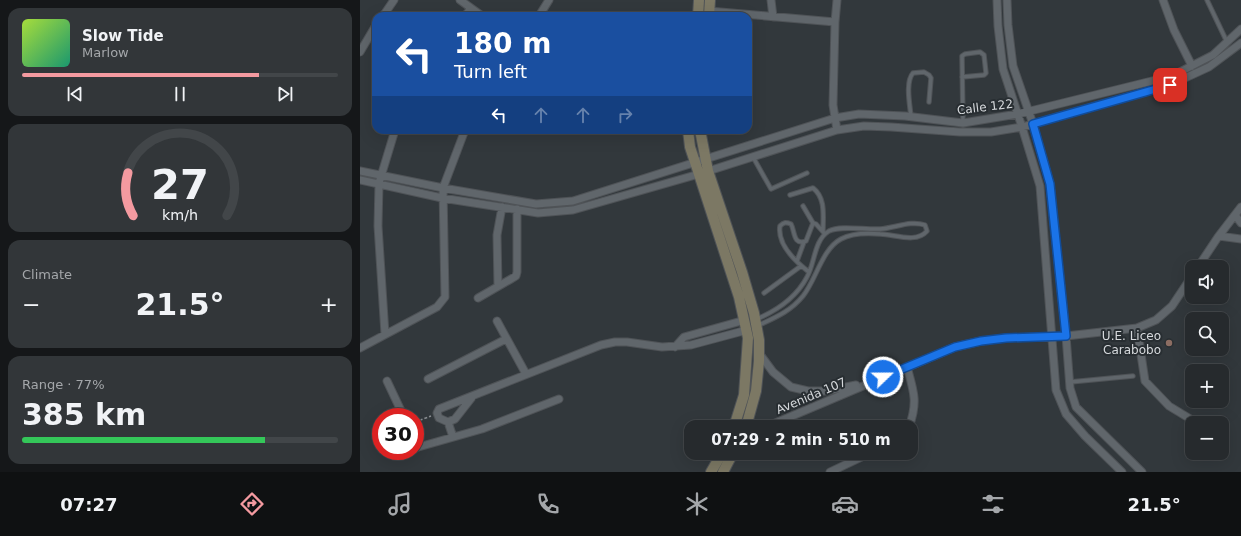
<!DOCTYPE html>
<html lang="en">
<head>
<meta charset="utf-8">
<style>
  body { margin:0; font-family:"DejaVu Sans",sans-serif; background:#323639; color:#f1f3f6; height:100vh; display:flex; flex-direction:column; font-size:15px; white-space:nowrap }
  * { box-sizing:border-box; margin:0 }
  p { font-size:13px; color:#a4a7aa }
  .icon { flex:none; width:22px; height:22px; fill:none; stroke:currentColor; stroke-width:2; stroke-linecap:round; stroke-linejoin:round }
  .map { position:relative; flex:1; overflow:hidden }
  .details { display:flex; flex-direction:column; gap:8px; padding:8px; background:#151719; width:360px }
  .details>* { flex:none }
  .banner { position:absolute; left:12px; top:12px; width:380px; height:122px; border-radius:12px; box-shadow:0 4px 16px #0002,0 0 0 1px #424649; background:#1a4fa0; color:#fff; overflow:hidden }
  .fabs { position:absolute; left:825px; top:260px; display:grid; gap:8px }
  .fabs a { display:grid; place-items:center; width:44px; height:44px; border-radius:8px; background:#262a2d; box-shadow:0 4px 16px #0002,0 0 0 1px #424649; font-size:20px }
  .speed { position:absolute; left:12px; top:408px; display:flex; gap:8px; font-size:20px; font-weight:700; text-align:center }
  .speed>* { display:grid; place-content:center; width:52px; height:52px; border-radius:50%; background:#262a2d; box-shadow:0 4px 16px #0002,0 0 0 1px #424649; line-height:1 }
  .speed .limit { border:6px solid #d22; background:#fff; color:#111 }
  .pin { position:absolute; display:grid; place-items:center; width:34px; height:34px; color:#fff; margin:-17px; border-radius:8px; box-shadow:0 2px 6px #0006 }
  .me { position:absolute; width:44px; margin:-22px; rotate:68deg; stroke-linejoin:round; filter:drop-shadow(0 0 3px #0008) }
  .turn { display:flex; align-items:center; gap:14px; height:84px; padding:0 16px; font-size:18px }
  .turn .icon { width:52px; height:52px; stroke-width:2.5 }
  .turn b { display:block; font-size:28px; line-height:34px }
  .lanes { display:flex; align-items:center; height:38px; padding:0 16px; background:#0003; justify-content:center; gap:20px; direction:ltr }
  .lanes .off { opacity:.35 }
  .big { font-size:30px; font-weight:600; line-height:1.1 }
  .details .widget { flex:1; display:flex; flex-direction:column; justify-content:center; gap:6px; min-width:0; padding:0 14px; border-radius:12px; background:#323639 }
  .details .dial { align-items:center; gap:0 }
  .dial svg { height:104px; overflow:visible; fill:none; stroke:#424649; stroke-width:7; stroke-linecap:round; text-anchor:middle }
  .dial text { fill:#f1f3f6; stroke:none }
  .song { display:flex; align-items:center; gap:12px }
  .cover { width:48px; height:48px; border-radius:6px; background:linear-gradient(135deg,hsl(80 70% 55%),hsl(160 70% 35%)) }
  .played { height:4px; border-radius:2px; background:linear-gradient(90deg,#f49aa0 75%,#424649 75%) }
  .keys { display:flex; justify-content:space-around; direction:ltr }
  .heat { display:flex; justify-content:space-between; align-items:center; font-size:22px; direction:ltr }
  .charge { height:6px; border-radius:3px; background:linear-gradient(90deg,#34c759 77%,#424649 0) }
  .trip { position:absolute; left:324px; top:420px; width:234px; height:40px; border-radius:12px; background:#262a2d; box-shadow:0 4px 16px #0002,0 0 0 1px #424649; font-weight:600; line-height:40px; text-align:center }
  .tab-bar { display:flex; height:64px; justify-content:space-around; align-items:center; background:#0f1112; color:#a4a7aa }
  .tab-bar .icon { width:28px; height:28px }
  .tab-bar .on { color:#f49aa0 }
  .tab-bar b { font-size:18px; color:#f1f3f6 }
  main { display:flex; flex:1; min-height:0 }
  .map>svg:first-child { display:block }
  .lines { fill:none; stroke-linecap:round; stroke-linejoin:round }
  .lane-casing { stroke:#4f5357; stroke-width:5.5 }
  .street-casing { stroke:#4f5357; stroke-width:9 }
  .secondary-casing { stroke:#4f5357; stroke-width:12 }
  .path { stroke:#898d91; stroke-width:1.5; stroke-dasharray:3 2; stroke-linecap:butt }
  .lane { stroke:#60666b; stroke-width:3.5 }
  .street { stroke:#60666b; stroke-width:7 }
  .secondary { stroke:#7c7864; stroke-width:10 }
  .route-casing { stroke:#114b97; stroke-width:10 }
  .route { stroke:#1a73e8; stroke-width:7 }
  .education-dot { fill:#8d6e63; stroke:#282e32; stroke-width:1.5 }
  .labels { text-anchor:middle; stroke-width:4; stroke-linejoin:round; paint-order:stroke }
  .street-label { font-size:12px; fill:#d6d9dc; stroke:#282e32 }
  .poi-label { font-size:12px; fill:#d6d9dc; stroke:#282e32; text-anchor:end }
</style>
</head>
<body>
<main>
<section class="details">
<div class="widget">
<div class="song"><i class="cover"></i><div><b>Slow Tide</b><p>Marlow</p></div></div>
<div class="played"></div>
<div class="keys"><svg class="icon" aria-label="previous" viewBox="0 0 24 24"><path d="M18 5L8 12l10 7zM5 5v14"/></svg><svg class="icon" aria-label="pause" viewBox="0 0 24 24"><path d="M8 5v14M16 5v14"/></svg><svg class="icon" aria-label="next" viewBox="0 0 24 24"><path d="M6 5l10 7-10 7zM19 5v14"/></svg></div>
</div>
<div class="widget dial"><svg viewBox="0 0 100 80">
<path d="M14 69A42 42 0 1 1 86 69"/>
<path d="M14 69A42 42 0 0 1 10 36" stroke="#f49aa0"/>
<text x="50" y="56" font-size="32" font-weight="700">27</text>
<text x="50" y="72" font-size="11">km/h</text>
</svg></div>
<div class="widget"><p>Climate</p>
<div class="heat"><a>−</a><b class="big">21.5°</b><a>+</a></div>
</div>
<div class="widget"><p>Range · 77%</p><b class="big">385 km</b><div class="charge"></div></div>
</section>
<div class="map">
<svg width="881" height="472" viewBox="0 0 881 472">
  <rect width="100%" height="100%" fill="#32383c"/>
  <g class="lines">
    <defs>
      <path id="lane" d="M847 0 867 42
        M602 77 624 75 626 73 624 55 620 52 605 54 602 56 603 123
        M551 117C550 105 545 82 553 73L564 72 569 75 571 78 569 102
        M393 157 411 189 447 173
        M430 195 453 188C466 198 463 216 463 231
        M443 206 453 223
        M437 261 444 242
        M449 272C436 262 417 244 420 226 424 222 426 222 431 224 435 231 433 246 446 241L453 223 456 224 465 234
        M404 293 441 266
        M397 319C418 310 436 298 447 277 455 263 454 240 469 231 480 225 506 230 520 229 535 228 551 220 565 225L567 231C556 244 534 234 520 234 508 233 492 233 481 239 462 249 456 280 443 296 430 312 414 318 397 326
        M710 382 773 376"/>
      <path id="street" d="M100 0 122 16
        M411 0 413 17
        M637 0 638 26 643 69 662 127 680 186 696 390 706 414 725 436 762 472
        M647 0 648 25 653 66 673 124 690 184 706 336 710 388 716 407 782 472
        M803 0 814 30 832 66
        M349 11 475 22 477 0
        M23 16 34 0
        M105 16 111 8
        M179 16 189 0
        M475 22 473 105 477 130
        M0 52 16 25
        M0 171 83 188 176 204 213 201 475 118 499 114 545 116 603 123 658 114 812 76 853 55 881 29
        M0 180 82 198 178 213 213 210 339 174 477 130 504 126 531 127 600 132H631L662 127 810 85 849 67 881 43
        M875 215 881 223
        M859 236 881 239
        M838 267 858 237 881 207
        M138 286 137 235 142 207
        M118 298 151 279 156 276 157 272V209
        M137 321 166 374
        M777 328 785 381 809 406 832 420
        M25 334 18 226 19 183 35 130
        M315 347 324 337 385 320
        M0 348 77 307 85 297 83 188 105 130
        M399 353 413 372 431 387 448 391H466L496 385
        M547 367C554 392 558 402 549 427
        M68 379 146 339
        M27 381 44 417
        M113 396 95 419 88 422 79 418 77 413 79 409 241 345 255 342H267L302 347 331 345 387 330
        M88 422 93 437
        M406 427 595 347 621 341 646 338 706 336 777 328 796 320 812 306 832 276
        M55 448 122 429 199 399
        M38 454 47 451
        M470 472 510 453"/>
      <path id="secondary" d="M338 16 339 0
        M349 16 350 0
        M328 130 330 147 335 162 379 297 388 338 384 395 374 427
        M340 130 348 171 382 272 394 313 399 340V361L396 391 386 427
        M351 472 362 453
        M363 472 373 453"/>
    </defs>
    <use href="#lane" class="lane-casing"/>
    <use href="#street" class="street-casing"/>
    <use href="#secondary" class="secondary-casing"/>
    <path class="path" d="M55 422 71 416"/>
    <use href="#lane" class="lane"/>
    <use href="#street" class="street"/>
    <use href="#secondary" class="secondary"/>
  </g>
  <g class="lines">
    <defs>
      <path id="route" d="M523 377 595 347 621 341 646 338 706 336 690 184 673 124 810 85"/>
    </defs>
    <use href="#route" class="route-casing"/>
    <use href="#route" class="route"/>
  </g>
  <circle class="education-dot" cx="809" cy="343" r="4"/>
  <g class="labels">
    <g class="street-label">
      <text transform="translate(625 107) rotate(-7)" y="4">Calle 122</text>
      <text transform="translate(451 396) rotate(-23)" y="4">Avenida 107</text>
    </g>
    <g class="poi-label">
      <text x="801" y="340">U.E. Liceo<tspan x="801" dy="14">Carabobo</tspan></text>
    </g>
  </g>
</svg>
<div class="fabs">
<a><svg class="icon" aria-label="sound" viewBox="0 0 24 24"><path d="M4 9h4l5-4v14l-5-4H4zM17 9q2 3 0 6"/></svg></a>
<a><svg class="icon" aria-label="search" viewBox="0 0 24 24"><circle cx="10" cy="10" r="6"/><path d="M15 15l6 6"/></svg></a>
<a>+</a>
<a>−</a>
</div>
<div class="speed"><div class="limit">30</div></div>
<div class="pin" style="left:810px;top:85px;background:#d93025"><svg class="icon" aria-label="arrive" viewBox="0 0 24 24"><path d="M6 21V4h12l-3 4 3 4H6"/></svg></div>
<svg class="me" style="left:523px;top:377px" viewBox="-20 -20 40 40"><circle r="17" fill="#1a73e8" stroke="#fff" stroke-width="3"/><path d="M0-11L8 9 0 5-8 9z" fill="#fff"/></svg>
<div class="trip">07:29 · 2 min · 510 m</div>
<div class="banner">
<div class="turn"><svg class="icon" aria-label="left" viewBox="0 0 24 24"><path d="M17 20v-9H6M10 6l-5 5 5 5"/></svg><div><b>180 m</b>Turn left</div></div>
<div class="lanes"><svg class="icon" aria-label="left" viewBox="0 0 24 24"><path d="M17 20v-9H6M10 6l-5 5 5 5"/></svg><svg class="icon off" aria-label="ahead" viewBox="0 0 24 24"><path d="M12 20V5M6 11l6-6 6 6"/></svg><svg class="icon off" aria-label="ahead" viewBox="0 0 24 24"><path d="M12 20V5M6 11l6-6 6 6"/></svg><svg class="icon off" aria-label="right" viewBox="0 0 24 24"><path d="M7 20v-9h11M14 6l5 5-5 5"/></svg></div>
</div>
</div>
</main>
<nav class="tab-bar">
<b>07:27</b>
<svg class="icon on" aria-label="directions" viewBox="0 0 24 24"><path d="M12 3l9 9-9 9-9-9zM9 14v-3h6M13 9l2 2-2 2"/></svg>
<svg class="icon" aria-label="music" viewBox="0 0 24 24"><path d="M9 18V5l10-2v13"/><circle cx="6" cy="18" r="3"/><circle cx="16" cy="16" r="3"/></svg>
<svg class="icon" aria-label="phone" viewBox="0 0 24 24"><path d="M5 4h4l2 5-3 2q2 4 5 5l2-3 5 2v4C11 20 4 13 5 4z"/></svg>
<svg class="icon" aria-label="climate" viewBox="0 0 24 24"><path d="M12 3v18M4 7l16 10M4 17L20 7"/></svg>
<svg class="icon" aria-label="car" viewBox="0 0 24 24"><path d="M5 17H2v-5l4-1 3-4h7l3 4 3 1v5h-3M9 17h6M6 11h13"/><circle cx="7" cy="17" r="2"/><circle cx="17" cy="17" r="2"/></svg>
<svg class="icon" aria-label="filters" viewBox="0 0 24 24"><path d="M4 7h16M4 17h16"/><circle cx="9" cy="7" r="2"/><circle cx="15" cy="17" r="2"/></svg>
<b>21.5°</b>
</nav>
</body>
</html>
